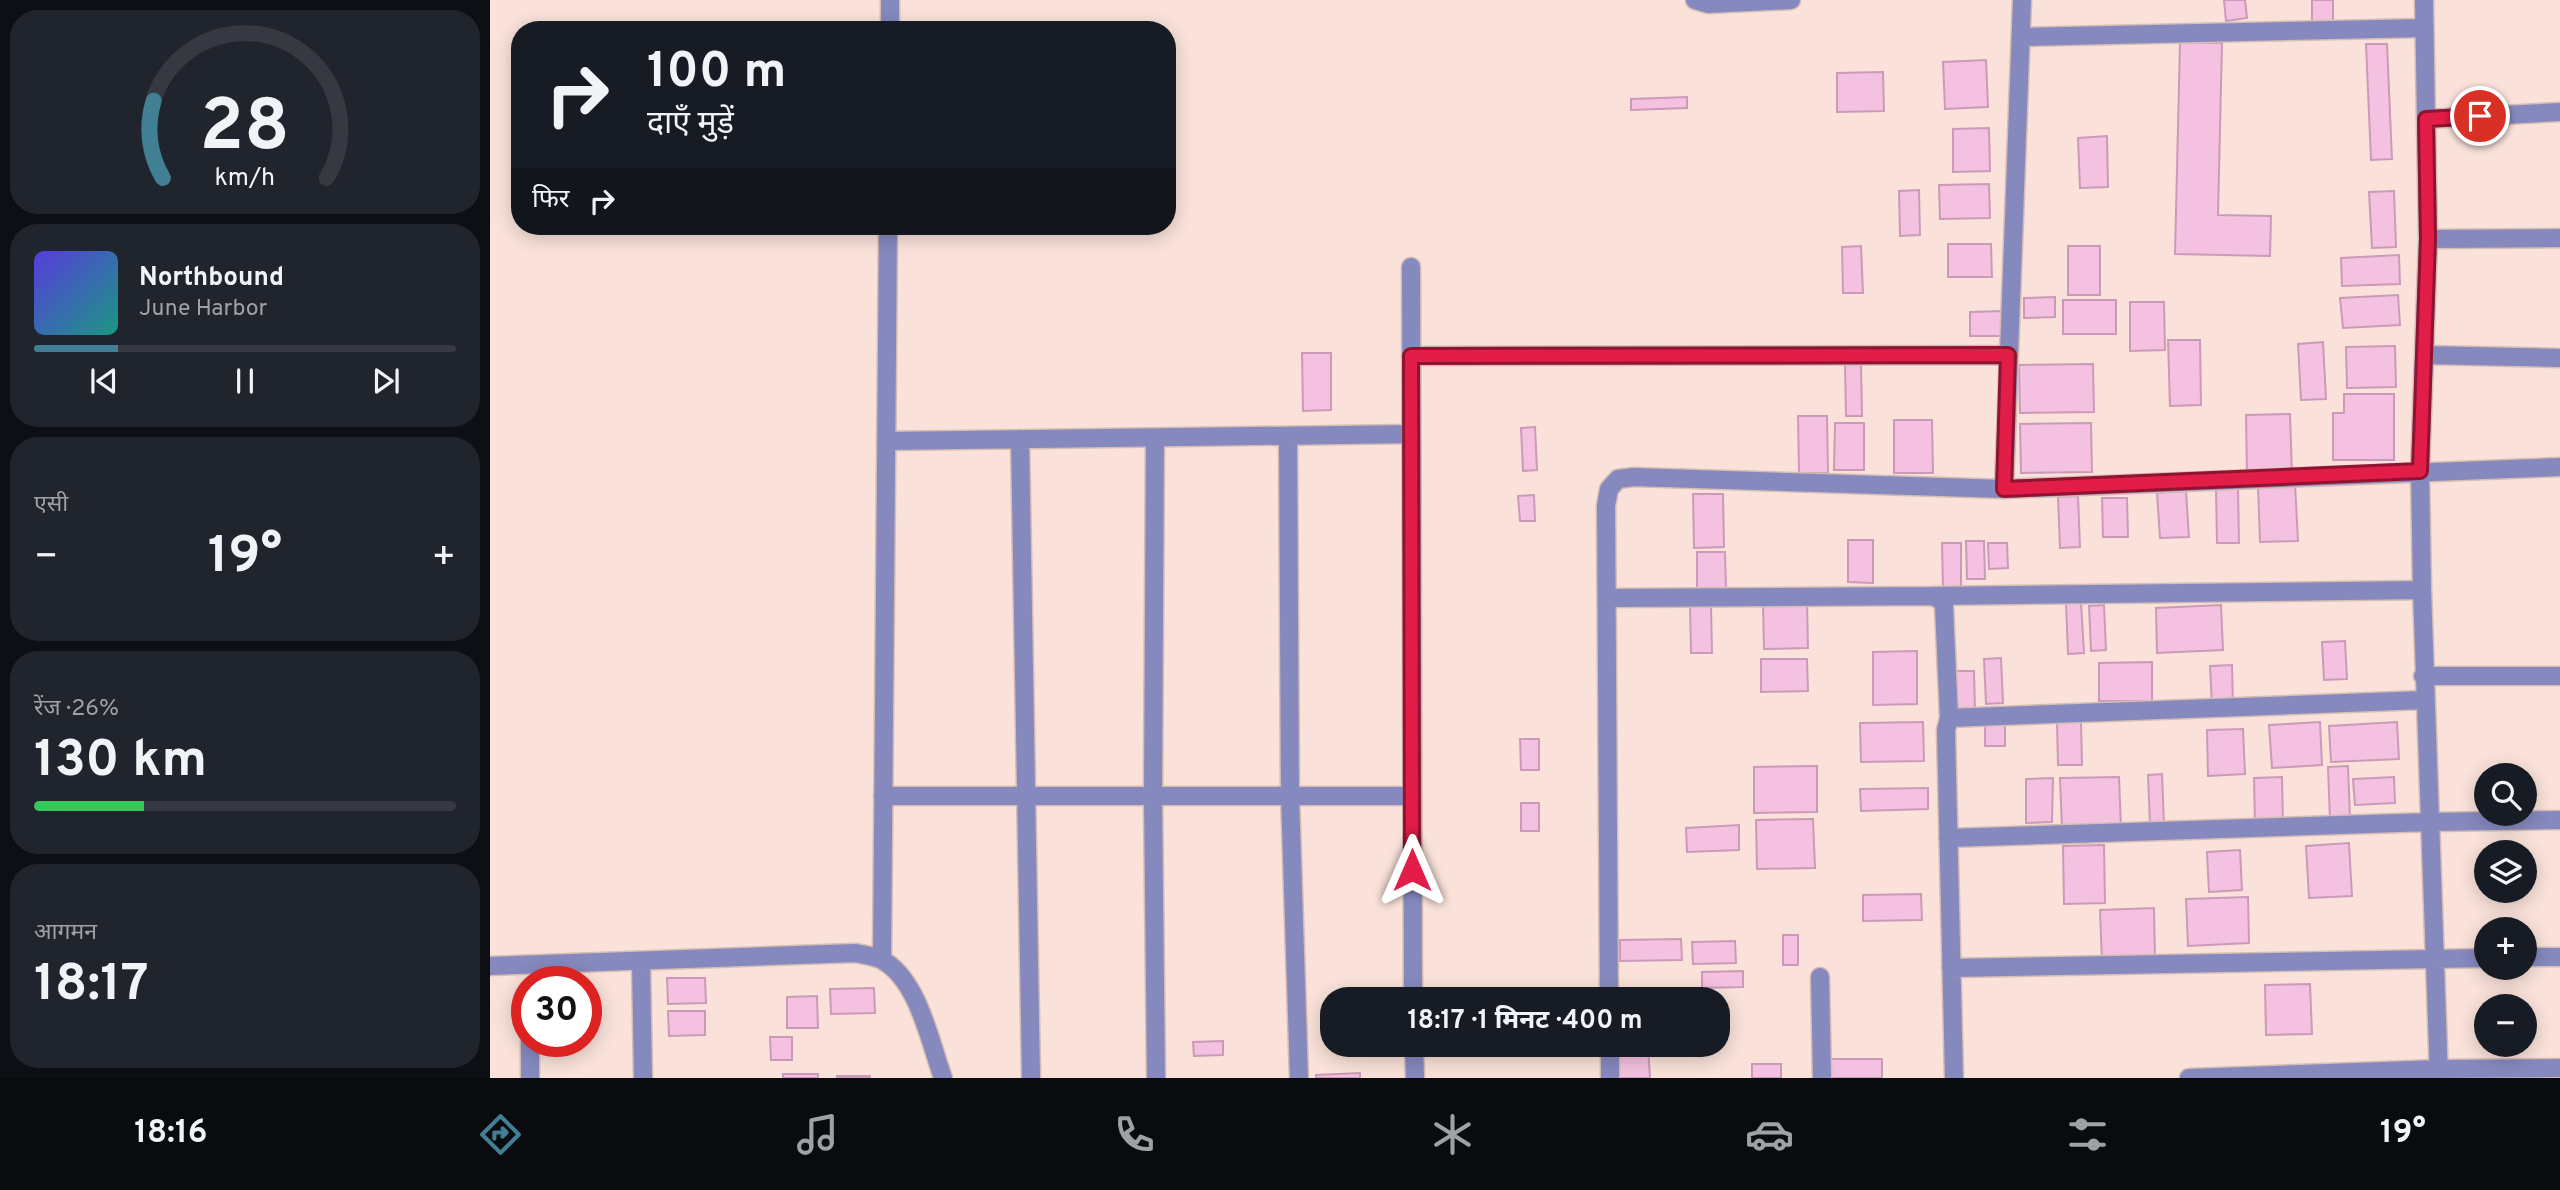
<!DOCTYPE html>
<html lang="hi">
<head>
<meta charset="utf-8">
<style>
  body { margin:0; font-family:Overpass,"Noto Sans Devanagari",sans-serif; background:#20242c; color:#f1f3f6; height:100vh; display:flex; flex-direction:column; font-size:26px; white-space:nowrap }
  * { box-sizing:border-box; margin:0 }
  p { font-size:23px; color:#9ea1a6 }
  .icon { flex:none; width:38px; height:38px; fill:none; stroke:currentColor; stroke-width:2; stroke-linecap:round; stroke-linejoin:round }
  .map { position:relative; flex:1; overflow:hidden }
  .sheet { display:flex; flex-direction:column; gap:10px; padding:10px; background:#0d0f14; width:490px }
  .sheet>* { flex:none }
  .banner { position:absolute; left:21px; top:21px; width:665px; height:214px; border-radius:28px; box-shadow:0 4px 18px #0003; background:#171b24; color:#f1f3f6; overflow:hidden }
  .buttons { position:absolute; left:1984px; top:763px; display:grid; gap:14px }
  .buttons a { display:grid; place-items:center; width:63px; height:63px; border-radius:50%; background:#171b24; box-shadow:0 4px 18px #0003; font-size:35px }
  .speed { position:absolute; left:21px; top:966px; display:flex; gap:14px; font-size:35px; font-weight:700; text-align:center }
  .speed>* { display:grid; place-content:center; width:91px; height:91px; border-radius:50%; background:#171b24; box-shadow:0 4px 18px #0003; line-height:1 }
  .speed .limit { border:10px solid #d22; background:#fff; color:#111 }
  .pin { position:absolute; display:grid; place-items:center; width:60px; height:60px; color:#fff; margin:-30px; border:4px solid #fff; border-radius:50%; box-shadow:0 2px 7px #0007 }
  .me { position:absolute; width:77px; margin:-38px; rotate:0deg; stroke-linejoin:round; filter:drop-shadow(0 0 5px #0008) }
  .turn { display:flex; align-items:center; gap:24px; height:147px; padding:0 21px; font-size:32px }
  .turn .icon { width:91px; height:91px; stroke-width:2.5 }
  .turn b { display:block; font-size:49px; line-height:60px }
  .then { display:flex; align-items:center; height:66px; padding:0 21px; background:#0003; gap:14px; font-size:26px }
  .big { font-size:52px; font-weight:700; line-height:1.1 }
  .sheet .card { flex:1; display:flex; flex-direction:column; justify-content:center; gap:10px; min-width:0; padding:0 24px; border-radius:28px; background:#20242c }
  .sheet .dial { align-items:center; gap:0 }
  .dial svg { height:182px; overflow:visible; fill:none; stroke:#363941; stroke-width:7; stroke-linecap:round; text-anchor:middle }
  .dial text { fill:#f1f3f6; stroke:none }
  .song { display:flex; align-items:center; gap:21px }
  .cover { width:84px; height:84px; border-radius:10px; background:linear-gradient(135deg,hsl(250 70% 55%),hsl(170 70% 35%)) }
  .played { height:7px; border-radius:4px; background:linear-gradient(90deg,#407f94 20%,#363941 20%) }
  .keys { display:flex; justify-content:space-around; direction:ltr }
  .heat { display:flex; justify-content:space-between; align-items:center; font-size:38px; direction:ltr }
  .charge { height:10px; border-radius:5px; background:linear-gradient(90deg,#34c759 26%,#363941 0) }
  .trip { position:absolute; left:830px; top:987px; width:410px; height:70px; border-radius:28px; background:#171b24; box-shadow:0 4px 18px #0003; font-weight:700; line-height:70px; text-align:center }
  .menu { display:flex; height:112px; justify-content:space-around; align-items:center; background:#090b0e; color:#9ea1a6 }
  .menu .icon { width:49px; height:49px }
  .menu .selected { color:#407f94 }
  .menu b { font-size:32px; color:#f1f3f6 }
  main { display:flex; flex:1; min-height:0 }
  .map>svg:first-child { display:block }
  .building { fill:#f4c1e0; stroke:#cb9ab8; stroke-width:2 }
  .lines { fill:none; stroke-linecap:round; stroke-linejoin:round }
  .minor-casing { stroke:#d5bdb5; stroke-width:21 }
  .minor { stroke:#8689be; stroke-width:18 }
  .route-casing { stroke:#92132f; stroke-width:18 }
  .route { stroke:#e11d48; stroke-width:12 }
</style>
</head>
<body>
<main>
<section class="sheet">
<div class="card dial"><svg viewBox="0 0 100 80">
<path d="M14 69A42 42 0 1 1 86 69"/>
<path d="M14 69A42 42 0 0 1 10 35" stroke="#407f94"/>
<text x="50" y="56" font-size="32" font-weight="700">28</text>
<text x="50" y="72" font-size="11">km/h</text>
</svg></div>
<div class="card">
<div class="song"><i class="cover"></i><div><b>Northbound</b><p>June Harbor</p></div></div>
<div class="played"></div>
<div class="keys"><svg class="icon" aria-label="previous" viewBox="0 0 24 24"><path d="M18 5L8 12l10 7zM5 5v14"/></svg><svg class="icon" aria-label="pause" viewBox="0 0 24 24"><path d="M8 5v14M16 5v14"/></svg><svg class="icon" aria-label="next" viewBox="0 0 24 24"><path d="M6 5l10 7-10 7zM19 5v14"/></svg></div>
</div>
<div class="card"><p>एसी</p>
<div class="heat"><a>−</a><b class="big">19°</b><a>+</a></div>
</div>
<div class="card"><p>रेंज · 26%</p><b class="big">130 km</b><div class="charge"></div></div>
<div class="card"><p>आगमन</p><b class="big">18:17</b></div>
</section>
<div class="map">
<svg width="2070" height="1078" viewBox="0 0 2070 1078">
  <rect width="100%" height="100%" fill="#fae2da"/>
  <path class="building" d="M1734 0H1755L1757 18 1736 21Z
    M1822 0H1843V23H1822Z
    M1690 42 1732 43 1728 215 1781 216 1780 256 1685 254Z
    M1876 44H1897L1902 159 1881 160Z
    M1496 60 1498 107 1455 109 1453 62Z
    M1393 72 1394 111 1347 112V73Z
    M1197 97V108L1141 110V99Z
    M1499 128 1500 171 1463 172V129Z
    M1617 136 1618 187 1590 188 1588 138Z
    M1499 184 1500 218 1450 219 1449 185Z
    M1429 190 1430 235 1410 236 1409 191Z
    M1904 191 1906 247 1882 248 1879 192Z
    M1458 244H1501L1502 277H1458Z
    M1371 246 1373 293H1353L1352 247Z
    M1578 246H1610V295H1578Z
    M1909 255 1910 284 1852 286 1851 258Z
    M1908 295 1910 325 1853 328 1850 298Z
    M1565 297V317L1534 318V298Z
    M1573 300H1626V334H1573Z
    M1640 302H1674L1675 350 1640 351Z
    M1512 311V336H1480V312Z
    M1678 340H1710L1711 405 1680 406Z
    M1833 342 1836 399 1811 400 1808 344Z
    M1905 346 1906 387 1857 388 1856 347Z
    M812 353H841V410L813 411Z
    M1603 364 1604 412 1530 413 1529 365Z
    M1355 365H1371L1372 416H1356Z
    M1854 394H1904V460H1843V413H1854Z
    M1800 414 1802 475 1757 476 1756 415Z
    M1308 416H1337L1338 473H1309Z
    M1404 420H1442L1443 473H1404Z
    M1345 423H1374V470H1344Z
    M1601 423 1602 472 1531 473 1530 424Z
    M1045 427 1047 470 1033 471 1031 428Z
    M1805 484 1808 541 1770 542 1768 486Z
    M1726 489H1748L1749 543H1727Z
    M1696 491 1699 537 1670 538 1667 493Z
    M1203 494H1233L1234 547 1204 548Z
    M1044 495 1045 521H1030L1028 496Z
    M1588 496 1590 547 1570 548 1568 497Z
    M1612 498H1637L1638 537H1613Z
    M1358 540H1383V583L1358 582Z
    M1476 541H1494L1495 579H1477Z
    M1452 543H1471V588H1453Z
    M1498 543H1517L1518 568 1499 569Z
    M1207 552H1235L1236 589 1207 590Z
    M1317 602 1318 648 1274 649 1273 603Z
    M1591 602 1594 653 1578 654 1576 603Z
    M1221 605 1222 653H1201L1200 606Z
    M1614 605 1616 650 1601 651 1599 606Z
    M1731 605 1733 650 1667 653 1666 608Z
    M1855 641 1857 679 1834 680 1832 642Z
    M1427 651V704L1383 705V652Z
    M1511 658 1513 703 1496 704 1494 659Z
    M1271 659H1317L1318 691 1271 692Z
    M1662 662V701H1609V663Z
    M1742 665 1743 705 1722 706 1720 666Z
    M1463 671H1484L1485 711 1463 712Z
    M1433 722 1434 761 1371 762 1370 723Z
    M1567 722H1591L1592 765H1568Z
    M1830 722 1832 765 1782 768 1779 725Z
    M1907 722 1909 759 1841 762 1839 726Z
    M1515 723V746H1495V724Z
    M1753 729 1755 774 1718 776 1717 730Z
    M1030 739H1049V770H1031Z
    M1327 766V812L1264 813V767Z
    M1858 766 1860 819 1840 820 1838 767Z
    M1672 774 1674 824 1660 825 1658 775Z
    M1629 777 1631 828 1572 829 1570 778Z
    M1792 777 1793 824 1765 825 1764 778Z
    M1904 777 1905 803 1865 805 1863 779Z
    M1563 778 1562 822 1536 823V779Z
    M1438 788V809L1371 811 1370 789Z
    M1031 803H1049V831H1031Z
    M1323 819 1325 868 1267 869 1266 820Z
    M1249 825V850L1197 852 1196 828Z
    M1859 843 1862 896 1819 898 1816 846Z
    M1614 845 1615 903 1574 904 1573 846Z
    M1750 850 1752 890 1719 892 1717 852Z
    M1431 894 1432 920 1373 921V895Z
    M1758 897 1759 943 1698 946 1696 899Z
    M1664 908 1665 960 1612 963 1610 910Z
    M1293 935H1308V965H1293Z
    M1191 939 1192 960 1130 961V940Z
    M1245 941 1246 963 1203 964 1202 942Z
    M1253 971V987L1212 988V972Z
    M177 978H215L216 1003 178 1004Z
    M1820 984 1822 1034 1776 1035 1775 985Z
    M384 988 385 1013 341 1014 340 989Z
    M327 996 328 1028H297V997Z
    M178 1011H215V1035L179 1036Z
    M280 1037H302V1060H281Z
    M733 1041V1055L704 1056 703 1042Z
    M1158 1046 1160 1078H1125L1123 1048Z
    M1341 1059H1392V1078H1341Z
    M1262 1064H1291V1078H1262Z
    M870 1073V1078H826V1075Z
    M293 1074H328V1078H293Z
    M347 1076H380V1078H347Z"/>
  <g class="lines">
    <defs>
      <path id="minor" d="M1205 0 1218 4 1301 0
        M1532 0 1514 489 2070 467
        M1934 0 1938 239 1930 471 1932 590 1949 1078
        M400 30V0
        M1531 37 1934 28
        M1936 119 2070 112
        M1938 239 2070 238
        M921 267 923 999
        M1934 355 2070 358
        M921 356 1518 355
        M798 437 800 795 809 1078
        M665 438 663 796 666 1078
        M530 439 541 1078
        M396 441 921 434
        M1442 596 1932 590
        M1118 598 1442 596 1451 600 1454 606 1459 718
        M1933 676H2070
        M393 796H922
        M1458 838 1939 822 2070 820
        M2035 957H2070
        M392 959 398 226
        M151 961 153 1078
        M0 966 366 953C374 955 385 956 392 960 428 979 440 1042 453 1078
        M1461 968 1997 958
        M1330 977 1332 1078
        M1119 999 1116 506 1119 489 1128 479 1144 477 1514 489
        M40 1041V1078
        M924 1045 925 1078
        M1120 1045V1078
        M1464 1078 1456 730 1459 718 1934 700
        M1699 1078 1949 1069 2070 1068"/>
    </defs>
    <use href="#minor" class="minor-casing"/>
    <use href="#minor" class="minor"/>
  </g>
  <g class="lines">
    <defs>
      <path id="route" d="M922 870 921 356 1518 355 1514 489 1930 471 1938 239 1936 119 1990 116"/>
    </defs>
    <use href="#route" class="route-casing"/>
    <use href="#route" class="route"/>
  </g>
</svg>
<div class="buttons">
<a><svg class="icon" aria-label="search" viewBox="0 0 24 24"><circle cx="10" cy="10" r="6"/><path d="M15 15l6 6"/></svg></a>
<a><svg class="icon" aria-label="layers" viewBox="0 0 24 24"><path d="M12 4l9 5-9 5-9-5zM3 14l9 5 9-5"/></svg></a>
<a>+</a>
<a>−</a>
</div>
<div class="speed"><div class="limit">30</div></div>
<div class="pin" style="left:1990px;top:116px;background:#d93025"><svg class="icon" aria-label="arrive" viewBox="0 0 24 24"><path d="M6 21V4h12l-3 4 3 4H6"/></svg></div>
<svg class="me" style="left:922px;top:870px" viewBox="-20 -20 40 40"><path d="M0-17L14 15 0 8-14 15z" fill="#e11d48" stroke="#fff" stroke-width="4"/></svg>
<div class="trip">18:17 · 1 मिनट · 400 m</div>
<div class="banner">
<div class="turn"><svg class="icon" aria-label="right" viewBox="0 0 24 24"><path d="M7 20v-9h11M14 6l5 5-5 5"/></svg><div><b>100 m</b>दाएँ मुड़ें</div></div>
<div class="then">फिर<svg class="icon" aria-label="right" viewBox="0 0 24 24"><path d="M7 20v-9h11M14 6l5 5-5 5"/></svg></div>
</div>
</div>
</main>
<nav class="menu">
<b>18:16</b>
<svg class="icon selected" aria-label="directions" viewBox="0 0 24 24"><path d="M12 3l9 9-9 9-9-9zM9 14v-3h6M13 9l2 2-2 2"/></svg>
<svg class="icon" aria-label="music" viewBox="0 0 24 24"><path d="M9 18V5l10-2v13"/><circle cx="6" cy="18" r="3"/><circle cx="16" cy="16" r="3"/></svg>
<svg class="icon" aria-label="phone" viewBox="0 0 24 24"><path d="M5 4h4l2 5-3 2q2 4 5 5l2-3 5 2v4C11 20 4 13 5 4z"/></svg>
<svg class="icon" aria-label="climate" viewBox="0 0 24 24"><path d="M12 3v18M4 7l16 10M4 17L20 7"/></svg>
<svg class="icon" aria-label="car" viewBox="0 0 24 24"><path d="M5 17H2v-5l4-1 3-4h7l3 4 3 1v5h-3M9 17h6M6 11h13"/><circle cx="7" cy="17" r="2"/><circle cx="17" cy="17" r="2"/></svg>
<svg class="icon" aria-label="filters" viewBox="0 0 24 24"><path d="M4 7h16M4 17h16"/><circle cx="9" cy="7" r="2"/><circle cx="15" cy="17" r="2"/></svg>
<b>19°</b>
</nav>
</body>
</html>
